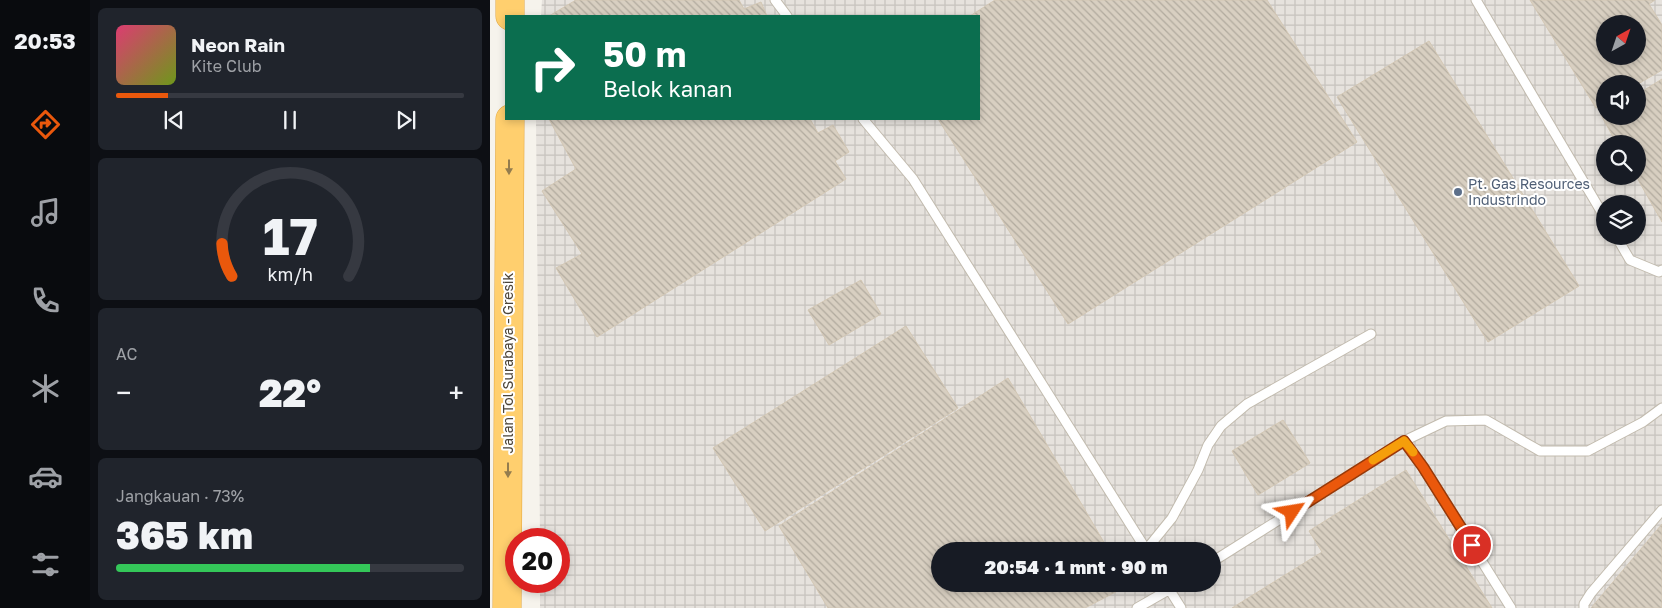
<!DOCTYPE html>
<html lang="id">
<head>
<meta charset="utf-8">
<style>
  body { margin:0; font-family:"Golos Text",sans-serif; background:#20242c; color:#f1f3f6; height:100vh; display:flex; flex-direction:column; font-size:19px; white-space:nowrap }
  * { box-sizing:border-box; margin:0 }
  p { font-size:16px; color:#9ea1a6 }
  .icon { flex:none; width:28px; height:28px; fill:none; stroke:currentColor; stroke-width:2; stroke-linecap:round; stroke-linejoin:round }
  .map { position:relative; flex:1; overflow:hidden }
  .details { display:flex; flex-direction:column; gap:8px; padding:8px; background:#0d0f14; width:400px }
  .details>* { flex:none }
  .banner { position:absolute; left:15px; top:15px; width:475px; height:105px; border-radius:0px; box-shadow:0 2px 8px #0003; background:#0b6e4f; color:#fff; overflow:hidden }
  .needle { width:32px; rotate:40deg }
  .fabs { position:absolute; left:1106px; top:15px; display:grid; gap:10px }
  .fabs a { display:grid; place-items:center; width:50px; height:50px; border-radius:50%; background:#171b24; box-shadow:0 2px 8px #0003; font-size:25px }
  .speed { position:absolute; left:15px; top:528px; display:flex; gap:10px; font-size:25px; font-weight:700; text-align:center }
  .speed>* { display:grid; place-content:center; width:65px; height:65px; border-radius:50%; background:#171b24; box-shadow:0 2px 8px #0003; line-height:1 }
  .speed .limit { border:8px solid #d22; background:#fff; color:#111 }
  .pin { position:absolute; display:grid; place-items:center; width:42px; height:42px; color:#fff; margin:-21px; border:2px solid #fff; border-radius:50%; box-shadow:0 1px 5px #0007 }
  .me { position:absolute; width:55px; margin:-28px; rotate:57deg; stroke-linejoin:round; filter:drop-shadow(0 0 4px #0008) }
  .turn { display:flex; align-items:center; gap:18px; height:105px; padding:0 15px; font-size:22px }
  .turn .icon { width:65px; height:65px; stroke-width:2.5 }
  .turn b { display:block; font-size:35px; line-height:42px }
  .big { font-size:38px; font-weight:800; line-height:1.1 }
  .details .tile { flex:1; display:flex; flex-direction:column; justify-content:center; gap:8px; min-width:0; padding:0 18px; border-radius:8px; background:#20242c }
  .details .dial { align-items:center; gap:0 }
  .dial svg { height:130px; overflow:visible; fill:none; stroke:#363941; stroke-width:7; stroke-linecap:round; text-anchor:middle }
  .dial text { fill:#f1f3f6; stroke:none }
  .song { display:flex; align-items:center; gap:15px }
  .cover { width:60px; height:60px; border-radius:8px; background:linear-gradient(135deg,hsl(340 70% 55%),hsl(80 70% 35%)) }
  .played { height:5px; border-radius:2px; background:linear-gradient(90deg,#ea580c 15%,#363941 15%) }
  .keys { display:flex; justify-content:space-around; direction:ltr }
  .heat { display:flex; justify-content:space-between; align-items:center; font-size:28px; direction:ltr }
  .charge { height:8px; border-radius:4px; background:linear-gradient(90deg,#34c759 73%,#363941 0) }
  .trip { position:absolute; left:441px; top:542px; width:290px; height:50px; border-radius:25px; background:#171b24; box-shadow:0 2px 8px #0003; font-weight:800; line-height:50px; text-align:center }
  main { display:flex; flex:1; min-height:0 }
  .menu { display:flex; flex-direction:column; width:90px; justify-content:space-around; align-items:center; background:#090b0e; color:#9ea1a6 }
  .menu .icon { width:35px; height:35px }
  .menu .selected { color:#ea580c }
  .menu b { font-size:22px; color:#f1f3f6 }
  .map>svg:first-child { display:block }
  .industrial { fill:url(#industrial-grid); fill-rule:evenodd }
  .building { fill:url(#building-back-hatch); stroke:#d3c7b4; fill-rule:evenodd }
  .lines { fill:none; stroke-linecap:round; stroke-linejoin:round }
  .service-casing { stroke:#c2bbae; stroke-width:11 }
  .motorway-casing { stroke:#e0a43c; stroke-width:29 }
  .service { stroke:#fff; stroke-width:9 }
  .motorway { stroke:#ffcf6e; stroke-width:28 }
  .oneway { fill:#937c4e }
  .route-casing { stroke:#983908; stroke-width:12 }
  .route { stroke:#ea580c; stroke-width:9 }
  .slow { stroke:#f59e0b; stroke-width:9 }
  .service-dot { fill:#5c6f8a; stroke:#fff; stroke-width:2 }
  .labels { text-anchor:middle; stroke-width:4; stroke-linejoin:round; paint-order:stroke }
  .service-label { font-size:14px; fill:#4e5e75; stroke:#fff; text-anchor:start }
  .street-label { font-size:14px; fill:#4b4439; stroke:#fff }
</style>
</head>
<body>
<main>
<nav class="menu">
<b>20:53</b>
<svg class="icon selected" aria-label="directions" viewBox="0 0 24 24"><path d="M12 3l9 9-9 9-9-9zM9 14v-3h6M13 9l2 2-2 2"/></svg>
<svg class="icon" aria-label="music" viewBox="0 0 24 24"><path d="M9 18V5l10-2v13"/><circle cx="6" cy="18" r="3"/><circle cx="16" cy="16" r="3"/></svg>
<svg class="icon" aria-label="phone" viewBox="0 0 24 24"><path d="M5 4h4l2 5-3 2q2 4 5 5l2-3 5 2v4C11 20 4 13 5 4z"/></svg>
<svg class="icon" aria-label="climate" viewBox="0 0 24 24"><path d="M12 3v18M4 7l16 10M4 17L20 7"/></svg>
<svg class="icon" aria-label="car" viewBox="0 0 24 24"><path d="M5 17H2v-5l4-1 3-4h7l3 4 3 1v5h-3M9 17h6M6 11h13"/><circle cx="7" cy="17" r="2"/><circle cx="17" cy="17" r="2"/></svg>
<svg class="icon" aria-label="filters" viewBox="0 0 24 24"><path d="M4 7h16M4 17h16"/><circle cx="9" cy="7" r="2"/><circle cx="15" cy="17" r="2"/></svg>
</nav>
<section class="details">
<div class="tile">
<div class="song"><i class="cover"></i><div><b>Neon Rain</b><p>Kite Club</p></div></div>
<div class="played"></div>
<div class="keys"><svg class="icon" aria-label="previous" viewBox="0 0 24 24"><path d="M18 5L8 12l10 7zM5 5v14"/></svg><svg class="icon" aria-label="pause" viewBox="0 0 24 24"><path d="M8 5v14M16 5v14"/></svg><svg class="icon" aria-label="next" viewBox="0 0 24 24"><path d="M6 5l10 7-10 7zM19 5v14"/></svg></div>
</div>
<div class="tile dial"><svg viewBox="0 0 100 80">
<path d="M14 69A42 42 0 1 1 86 69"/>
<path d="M14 69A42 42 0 0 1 8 49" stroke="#ea580c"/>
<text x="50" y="56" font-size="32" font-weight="700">17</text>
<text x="50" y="72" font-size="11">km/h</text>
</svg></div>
<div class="tile"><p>AC</p>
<div class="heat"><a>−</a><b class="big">22°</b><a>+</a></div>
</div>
<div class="tile"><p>Jangkauan · 73%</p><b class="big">365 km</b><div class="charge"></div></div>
</section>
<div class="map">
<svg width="1172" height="608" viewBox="0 0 1172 608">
  <defs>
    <pattern id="industrial-grid" width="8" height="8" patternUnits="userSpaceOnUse" patternTransform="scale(1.25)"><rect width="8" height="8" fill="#e6e2dd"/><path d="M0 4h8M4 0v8" fill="none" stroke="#c7c3be"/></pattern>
    <pattern id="building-back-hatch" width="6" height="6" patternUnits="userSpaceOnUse" patternTransform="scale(1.25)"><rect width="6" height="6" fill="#d8cfc1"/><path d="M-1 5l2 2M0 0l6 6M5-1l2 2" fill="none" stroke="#b1aa9e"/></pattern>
  </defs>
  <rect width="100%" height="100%" fill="#f6f3ec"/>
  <path class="industrial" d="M52 0H1172V608H50V581H69V539H50L46 119H489V16H51ZM1115 24H1148V56H1115ZM1115 84H1148V116H1115ZM1115 144H1148V176H1115ZM1115 204H1148V236H1115ZM450 551H722V584H450Z"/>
  <path class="building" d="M86 0H249L254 9 271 2 277 16H59Z
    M505 0H777L867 142 578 324 448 119H489V16H480Z
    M1040 0H1165L1159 4 1172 25V70L1148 84H1115V103L1106 108ZM1115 24H1148V56H1115Z
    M939 41 1089 286 998 342 847 97Z
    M1172 79V222L1146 176H1148V144H1127L1111 115 1115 113V116H1148V94Z
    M59 119H320L328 133 343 125 359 152 345 161 356 179 107 337 66 268 92 254 52 191 86 169Z
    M371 280 391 314 339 345 318 310Z
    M416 326 468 408 275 531 223 448Z
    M518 378 619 551H450V584H638L639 585 595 608H338L289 526Z
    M793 420 820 463 768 495 742 451Z
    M916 470 1002 608H742L832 552 819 531Z
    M1172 524V608H1101Z"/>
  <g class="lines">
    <defs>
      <path id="service" d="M285 0 297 16
        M986 0 1115 218
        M373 119 423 179 657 551
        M1126 236 1140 260 1169 272 1172 270
        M914 441 933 467 1021 608
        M656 550 682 518 708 470 718 445 731 426 757 404 881 334
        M722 562 914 441 956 421 996 420 1050 451H1098L1153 422 1172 408
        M676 584 691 608
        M647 608 689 584
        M1094 608V604L1101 593 1172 510"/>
      <path id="motorway" d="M20 16V0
        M17 608 20 119"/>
    </defs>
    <use href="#service" class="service-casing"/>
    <use href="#motorway" class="motorway-casing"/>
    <use href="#service" class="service"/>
    <use href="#motorway" class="motorway"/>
  </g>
  <defs><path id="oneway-solid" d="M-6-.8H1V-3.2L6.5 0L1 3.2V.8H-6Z" transform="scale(1.25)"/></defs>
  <g class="oneway">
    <use href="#oneway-solid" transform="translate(19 167) rotate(90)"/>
    <use href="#oneway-solid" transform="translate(18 470) rotate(90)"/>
  </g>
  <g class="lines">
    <defs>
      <path id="route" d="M802 512 914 441 933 467 982 545"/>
    </defs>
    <use href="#route" class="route-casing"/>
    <use href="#route" class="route"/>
    <path class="slow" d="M883 460 914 441 923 452"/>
  </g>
  <circle class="service-dot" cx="968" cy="192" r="5"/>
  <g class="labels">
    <g class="service-label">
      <text x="978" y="189">Pt. Gas Resources<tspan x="978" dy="16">Industrindo</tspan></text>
    </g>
    <g class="street-label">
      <text transform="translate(18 363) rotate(-90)" y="5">Jalan Tol Surabaya - Gresik</text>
    </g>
  </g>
</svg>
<div class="fabs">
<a><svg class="needle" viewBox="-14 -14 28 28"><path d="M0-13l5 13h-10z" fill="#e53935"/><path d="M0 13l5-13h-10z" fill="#9ea1a6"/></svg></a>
<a><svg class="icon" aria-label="sound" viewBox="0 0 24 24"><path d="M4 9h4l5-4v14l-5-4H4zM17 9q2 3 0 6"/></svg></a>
<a><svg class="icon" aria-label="search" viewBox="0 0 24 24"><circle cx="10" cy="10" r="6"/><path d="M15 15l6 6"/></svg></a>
<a><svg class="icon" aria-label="layers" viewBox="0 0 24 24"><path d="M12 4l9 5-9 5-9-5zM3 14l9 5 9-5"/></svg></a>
</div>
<div class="speed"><div class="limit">20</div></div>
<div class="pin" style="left:982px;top:545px;background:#d93025"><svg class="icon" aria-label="arrive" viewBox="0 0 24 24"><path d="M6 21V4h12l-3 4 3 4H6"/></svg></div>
<svg class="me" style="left:802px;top:512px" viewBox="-20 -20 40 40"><path d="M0-17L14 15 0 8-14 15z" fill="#ea580c" stroke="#fff" stroke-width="4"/></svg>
<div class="trip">20:54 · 1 mnt · 90 m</div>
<div class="banner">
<div class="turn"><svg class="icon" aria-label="right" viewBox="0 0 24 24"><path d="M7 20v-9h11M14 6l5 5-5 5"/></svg><div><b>50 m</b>Belok kanan</div></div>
</div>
</div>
</main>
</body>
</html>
